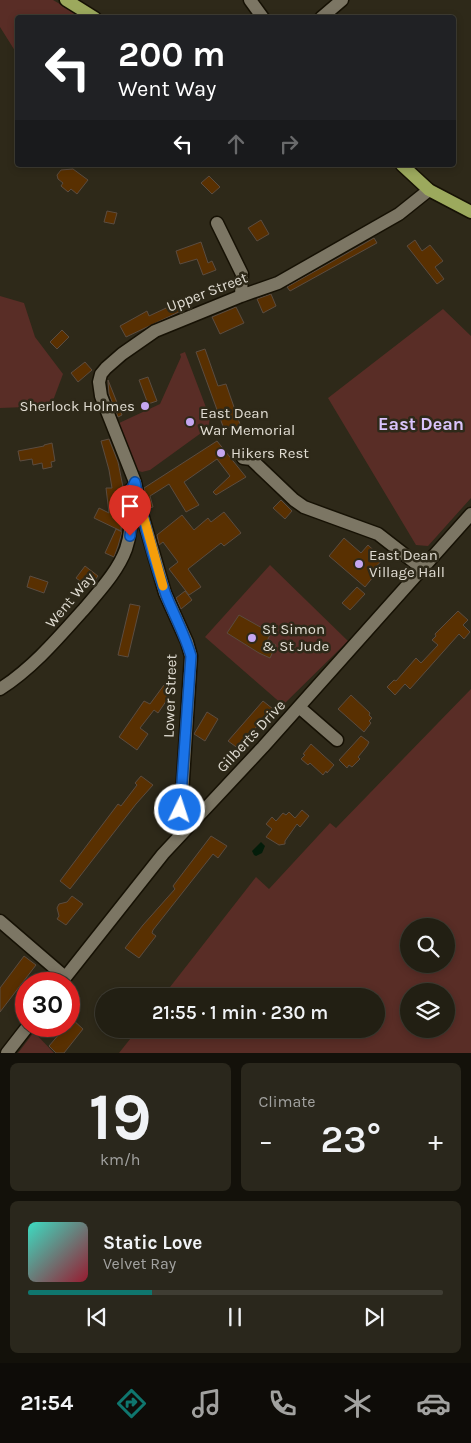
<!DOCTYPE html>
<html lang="en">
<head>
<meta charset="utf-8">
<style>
  body { margin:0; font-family:Karla,sans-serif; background:#2a271c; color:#f1f3f6; height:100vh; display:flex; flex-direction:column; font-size:19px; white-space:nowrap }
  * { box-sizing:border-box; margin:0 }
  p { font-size:16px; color:#a2a2a0 }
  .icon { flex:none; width:28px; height:28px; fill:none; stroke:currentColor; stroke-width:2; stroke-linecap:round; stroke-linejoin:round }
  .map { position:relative; height:1053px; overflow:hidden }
  .sheet { display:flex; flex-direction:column; gap:10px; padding:10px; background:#13110a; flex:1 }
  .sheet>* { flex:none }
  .hud { position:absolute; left:15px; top:15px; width:441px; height:152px; border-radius:5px; box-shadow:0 2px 8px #0003,0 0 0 1px #3f3d33; background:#202124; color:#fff; overflow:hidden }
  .tools { position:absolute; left:400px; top:918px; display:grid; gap:10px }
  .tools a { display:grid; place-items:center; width:55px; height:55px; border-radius:50%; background:#221f13; box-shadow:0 2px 8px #0003,0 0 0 1px #3f3d33; font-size:25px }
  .speed { position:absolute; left:15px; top:972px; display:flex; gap:10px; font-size:25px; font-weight:700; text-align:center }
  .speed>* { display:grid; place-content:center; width:65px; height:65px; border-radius:50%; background:#221f13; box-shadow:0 2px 8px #0003,0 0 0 1px #3f3d33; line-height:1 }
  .speed .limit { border:8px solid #d22; background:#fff; color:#111 }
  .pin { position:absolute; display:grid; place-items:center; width:42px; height:42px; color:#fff; margin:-51px -21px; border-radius:50% 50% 50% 0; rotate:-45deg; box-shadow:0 0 5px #0007 }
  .pin .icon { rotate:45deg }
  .me { position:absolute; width:55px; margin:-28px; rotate:4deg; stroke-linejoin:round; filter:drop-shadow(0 0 4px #0008) }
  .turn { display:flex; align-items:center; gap:18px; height:105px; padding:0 20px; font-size:22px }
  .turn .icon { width:65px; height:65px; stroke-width:2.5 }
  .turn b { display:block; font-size:35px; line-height:42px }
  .lanes { display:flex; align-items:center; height:48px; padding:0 20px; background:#0003; justify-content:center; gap:25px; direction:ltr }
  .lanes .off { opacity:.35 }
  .big { font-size:38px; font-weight:600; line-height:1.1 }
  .sheet .widget { flex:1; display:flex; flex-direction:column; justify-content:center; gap:8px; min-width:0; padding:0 18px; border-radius:8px; background:#2a271c }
  .sheet .dial { align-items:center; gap:0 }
  .dial b { font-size:65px; line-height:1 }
  .song { display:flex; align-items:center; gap:15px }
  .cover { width:60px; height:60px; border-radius:8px; background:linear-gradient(135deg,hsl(170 70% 55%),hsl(350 70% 35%)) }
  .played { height:5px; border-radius:2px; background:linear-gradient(90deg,#0f766e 30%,#3f3d33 30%) }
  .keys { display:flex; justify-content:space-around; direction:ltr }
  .heat { display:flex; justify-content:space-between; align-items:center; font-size:28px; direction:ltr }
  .sheet .tiles { flex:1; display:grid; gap:10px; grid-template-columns:1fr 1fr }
  .widget:last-child { grid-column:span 2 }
  .trip { position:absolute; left:95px; top:988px; width:290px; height:50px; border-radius:25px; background:#221f13; box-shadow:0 2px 8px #0003,0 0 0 1px #3f3d33; font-weight:600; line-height:50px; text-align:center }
  .tabs { display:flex; height:80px; justify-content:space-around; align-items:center; background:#0e0c08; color:#a2a2a0 }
  .tabs .icon { width:35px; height:35px }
  .tabs .active { color:#0f766e }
  .tabs b { font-size:22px; color:#f1f3f6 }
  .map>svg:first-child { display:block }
  .green { fill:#592d26; fill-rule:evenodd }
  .water { fill:#041d0a }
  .building { fill:#593001; stroke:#5b4c40 }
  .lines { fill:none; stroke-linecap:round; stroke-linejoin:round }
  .minor-casing { stroke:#161104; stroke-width:15 }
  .major-casing { stroke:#161104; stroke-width:15 }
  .minor { stroke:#7c7664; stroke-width:12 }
  .major { stroke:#9ca95d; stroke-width:12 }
  .route-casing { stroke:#114b97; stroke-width:12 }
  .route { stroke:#1a73e8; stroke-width:9 }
  .slow { stroke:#f59e0b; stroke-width:9 }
  .poi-dot { fill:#c5a7f1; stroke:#2e2919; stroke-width:2 }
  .labels { text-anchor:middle; stroke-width:5; stroke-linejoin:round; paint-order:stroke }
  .street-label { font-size:15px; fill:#e0dcd2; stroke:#2e2919 }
  .poi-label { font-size:15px; fill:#e0dcd2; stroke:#2e2919; text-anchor:start }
  .quarter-label { font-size:18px; font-weight:bold; fill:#dac4fc; stroke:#2e2919 }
</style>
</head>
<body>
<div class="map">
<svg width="471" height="1053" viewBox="0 0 471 1053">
  <rect width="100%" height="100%" fill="#2e2919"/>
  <path class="green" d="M0 0H53L82 17 18 18 17 54 0 27Z
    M0 296 24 303 35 337 63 374 51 406 0 408Z
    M443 309 471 336V498L428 546 416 545 328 398Z
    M185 352 210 418 208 428 150 470 142 472 136 470 117 424 160 404 181 357 180 354Z
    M270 565 348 641 283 705 205 637Z
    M471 689V1053H119L138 1029H376V996H163L256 877 269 889 330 823 336 828ZM446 926V964H409V926ZM409 991H446V1029H409Z
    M34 1032 54 1053H18Z"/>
  <path class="water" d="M261 842 265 846 262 853 256 856 254 855 252 851Z"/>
  <path class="building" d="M73 169 88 180 77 194 71 189 68 192 61 186 63 183 58 179 57 175 61 170Z
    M209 176 220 187 212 194 201 183Z
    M107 211 117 213 114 224 104 222Z
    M261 220 269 234 257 241 248 228Z
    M374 238 377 243 290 291 287 287Z
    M415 240 422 251 430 245 443 261 435 267 444 279 437 284 407 246Z
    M201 242 208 263 212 261 216 270 203 275 197 259 180 264 176 251Z
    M271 294 276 306 263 313 257 299Z
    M179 302 183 310 126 337 120 326 147 311 149 316Z
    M236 307 244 323 220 334 212 317Z
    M62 330 69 337 57 349 50 342Z
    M205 349 218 386 226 384 242 430 233 433 231 427 224 429 196 352Z
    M85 362 92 370 78 382 71 373Z
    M148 377 157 401 148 404 139 380Z
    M108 380 122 415 118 417 109 394Z
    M109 439 118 462 123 487 121 531 94 518 99 508 109 513 106 488H112L109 470 101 441Z
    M217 441 246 477 216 495 213 492 230 476 217 459 184 482 199 505 186 512 169 484 150 496 153 507 149 508 144 488Z
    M52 443 55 461 51 462 52 467 43 469 42 463 33 465 32 459 20 461 18 451 44 446V445Z
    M281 500 292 511 285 519 273 508Z
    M224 512 241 533 224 546 221 543 188 569 201 587 189 595 169 569 178 562 163 542 159 545 157 535 182 515 194 530 208 518 211 522Z
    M116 529 122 532 118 546 114 557 105 553Z
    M344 538 361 553 368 545 383 559 375 568 378 571 365 587 329 556Z
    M85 566 98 576 89 588 76 578Z
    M30 576 48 582 44 593 27 587Z
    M357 587 365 594 350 610 342 603Z
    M185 591 192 600 181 609 176 598Z
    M130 604 140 606 128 657 118 655Z
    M458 611 468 620 463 625 470 632 464 639 459 634 410 689 405 684 395 695 387 687 394 680 396 681 416 658 421 663 438 645 432 640 436 636 435 634Z
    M239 615 271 633 267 641 276 645 270 658 259 653 227 633Z
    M164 685 170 690 168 693 171 694 158 713 154 710 140 728 148 734 137 750 119 737 144 701 150 704Z
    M351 695 370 713 369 715 372 718 369 721 371 723 364 732 338 709Z
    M263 701 273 709 261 721 239 749 228 741Z
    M207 712 218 719 205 741 194 734Z
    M361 736 369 742 367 746 358 757 360 759 352 767 349 765 347 768 339 760Z
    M311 744 334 765 327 773 326 771 323 775 310 763 308 765 301 759 305 755 303 754Z
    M141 776 153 785 136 804 70 889 60 881 118 804 121 806 137 785 135 783Z
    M302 810 309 816 300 827 297 824 285 841V844L279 845 266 837 272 829 266 824 272 817 276 821 283 813 286 815 289 812 295 818Z
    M211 836 227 846 218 858 213 854 153 930 152 933 156 936 139 958 125 948 143 925 175 889 173 886Z
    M72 896 83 904 66 925 57 919 59 916 57 908 59 904 67 902Z
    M24 956 36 965 0 1012V988Z
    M72 1019 83 1029 64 1053H56L49 1046 66 1026H69V1023Z"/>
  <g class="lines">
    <defs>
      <path id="minor" d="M250 0 263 18
        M321 18 342 0
        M217 223 242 274 241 296
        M243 458 251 459 294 500 304 507 378 534 423 569
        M0 689C33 668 59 637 85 608 100 590 118 571 126 549 134 526 128 510 131 489
        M299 707 337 740
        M183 830 181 810 191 656 187 642 165 593 140 507 135 482 101 396 99 382 101 374 106 368 122 354 155 331 241 296 278 283 399 214 429 190
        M0 921 65 977
        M60 984 163 854 263 747 471 514
        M7 1053 28 1026"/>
      <path id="major" d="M66 0 95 18
        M402 165 429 190 471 212"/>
    </defs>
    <use href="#minor" class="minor-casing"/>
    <use href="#major" class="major-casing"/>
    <use href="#minor" class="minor"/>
    <use href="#major" class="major"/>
  </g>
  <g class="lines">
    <defs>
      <path id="route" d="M130 536 132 521 131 490 135 482C143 520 153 559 166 595 174 615 185 635 191 656L180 810"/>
    </defs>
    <use href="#route" class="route-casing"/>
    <use href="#route" class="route"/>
    <path class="slow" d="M142 511 163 586"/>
  </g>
  <g class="poi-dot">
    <circle cx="145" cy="406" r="5"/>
    <circle cx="190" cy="422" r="5"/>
    <circle cx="221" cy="453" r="5"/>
    <circle cx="359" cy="564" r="5"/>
    <circle cx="252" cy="638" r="5"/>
  </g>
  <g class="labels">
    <g class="street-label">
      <text transform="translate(207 292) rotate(-21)" y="5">Upper Street</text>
      <text transform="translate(70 600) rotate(-50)" y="5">Went Way</text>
      <text transform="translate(170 696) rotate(-88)" y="5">Lower Street</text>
      <text transform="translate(251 736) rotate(-47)" y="5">Gilberts Drive</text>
    </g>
    <g class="poi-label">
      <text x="135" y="411" text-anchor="end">Sherlock Holmes</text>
      <text x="200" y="418">East Dean<tspan x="200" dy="17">War Memorial</tspan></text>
      <text x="231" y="458">Hikers Rest</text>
      <text x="369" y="560">East Dean<tspan x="369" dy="17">Village Hall</tspan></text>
      <text x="262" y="634">St Simon<tspan x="262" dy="17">&amp; St Jude</tspan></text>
    </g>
    <g class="quarter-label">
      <text x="421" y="430">East Dean</text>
    </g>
  </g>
</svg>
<div class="tools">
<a><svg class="icon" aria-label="search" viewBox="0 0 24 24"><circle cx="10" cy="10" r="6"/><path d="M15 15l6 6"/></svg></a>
<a><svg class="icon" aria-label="layers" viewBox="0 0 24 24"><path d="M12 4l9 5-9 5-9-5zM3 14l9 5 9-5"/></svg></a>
</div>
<div class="speed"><div class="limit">30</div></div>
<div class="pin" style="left:130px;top:536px;background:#d93025"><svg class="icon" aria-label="arrive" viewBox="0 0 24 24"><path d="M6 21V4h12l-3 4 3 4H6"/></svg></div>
<svg class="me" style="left:180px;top:810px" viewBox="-20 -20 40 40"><circle r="17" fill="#1a73e8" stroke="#fff" stroke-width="3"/><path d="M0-11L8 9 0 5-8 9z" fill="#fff"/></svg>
<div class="trip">21:55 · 1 min · 230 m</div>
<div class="hud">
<div class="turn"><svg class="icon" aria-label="left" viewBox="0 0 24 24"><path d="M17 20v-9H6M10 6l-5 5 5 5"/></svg><div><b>200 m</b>Went Way</div></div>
<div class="lanes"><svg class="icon" aria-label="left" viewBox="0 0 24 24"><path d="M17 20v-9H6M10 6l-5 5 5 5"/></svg><svg class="icon off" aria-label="ahead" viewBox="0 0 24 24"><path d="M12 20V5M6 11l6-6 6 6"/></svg><svg class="icon off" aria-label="right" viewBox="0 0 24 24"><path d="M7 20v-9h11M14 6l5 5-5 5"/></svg></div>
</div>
</div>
<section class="sheet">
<div class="tiles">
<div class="widget dial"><b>19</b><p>km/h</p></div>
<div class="widget"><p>Climate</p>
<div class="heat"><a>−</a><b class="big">23°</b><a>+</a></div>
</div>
<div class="widget">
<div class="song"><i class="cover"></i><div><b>Static Love</b><p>Velvet Ray</p></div></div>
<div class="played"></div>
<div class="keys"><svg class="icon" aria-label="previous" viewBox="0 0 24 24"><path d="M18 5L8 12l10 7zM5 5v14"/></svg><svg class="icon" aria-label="pause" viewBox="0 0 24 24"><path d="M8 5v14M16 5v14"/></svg><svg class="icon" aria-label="next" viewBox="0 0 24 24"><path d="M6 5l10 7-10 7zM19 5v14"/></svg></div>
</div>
</div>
</section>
<nav class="tabs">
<b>21:54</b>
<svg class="icon active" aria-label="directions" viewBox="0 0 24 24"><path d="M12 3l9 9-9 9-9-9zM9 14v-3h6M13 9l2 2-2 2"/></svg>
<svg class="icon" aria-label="music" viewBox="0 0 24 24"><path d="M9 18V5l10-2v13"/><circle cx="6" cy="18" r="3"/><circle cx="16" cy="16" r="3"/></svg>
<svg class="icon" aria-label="phone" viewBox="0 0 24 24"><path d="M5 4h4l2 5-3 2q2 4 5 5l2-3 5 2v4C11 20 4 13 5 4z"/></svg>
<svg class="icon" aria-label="climate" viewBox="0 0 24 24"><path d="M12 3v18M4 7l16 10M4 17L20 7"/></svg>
<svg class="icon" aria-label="car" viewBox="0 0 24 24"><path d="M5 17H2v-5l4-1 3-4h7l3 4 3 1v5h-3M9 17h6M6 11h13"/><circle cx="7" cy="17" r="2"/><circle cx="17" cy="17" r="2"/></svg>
</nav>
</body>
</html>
